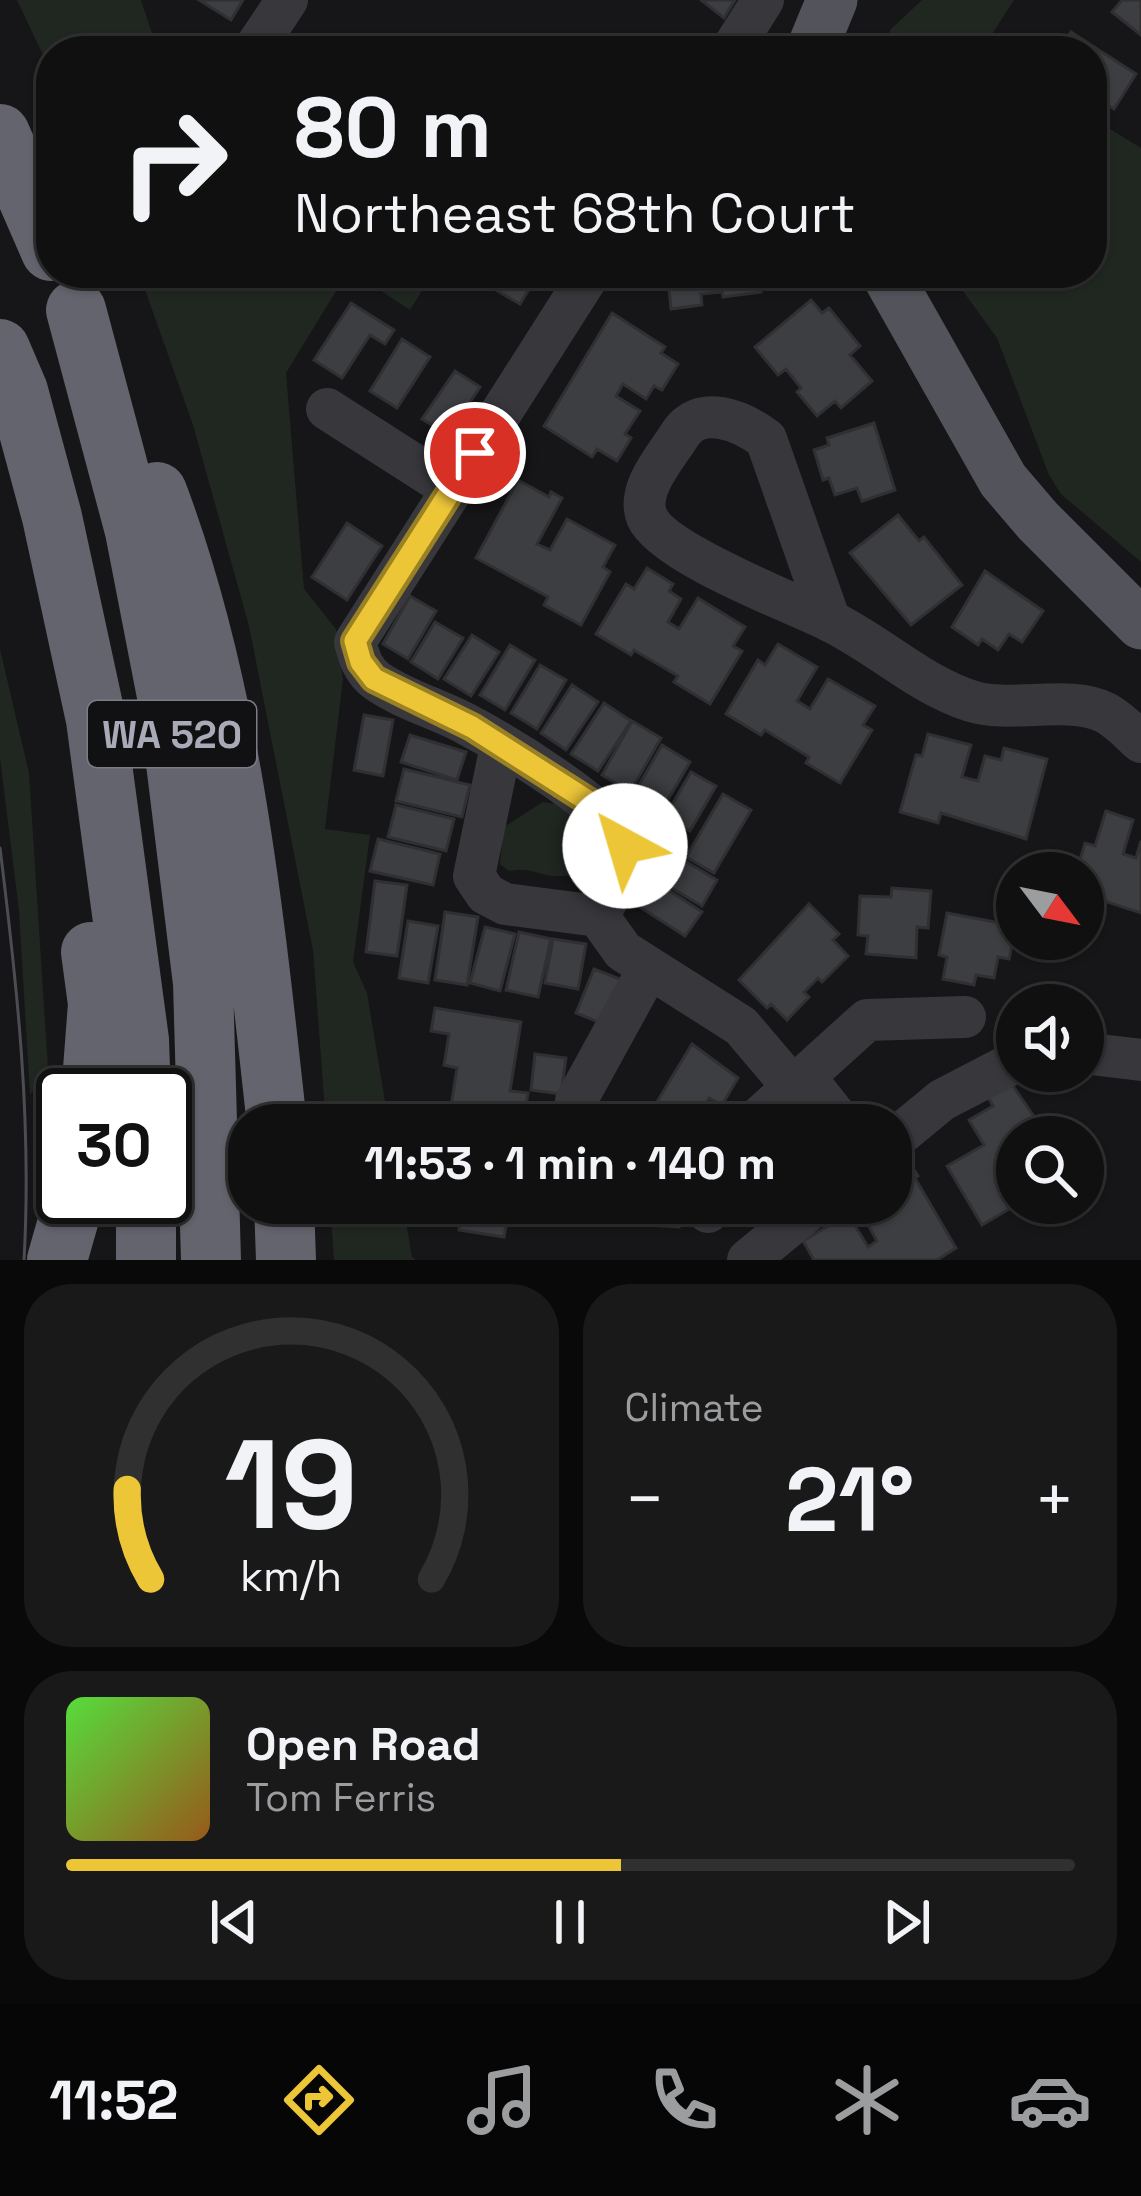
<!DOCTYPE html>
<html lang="en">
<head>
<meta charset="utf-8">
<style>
  body { margin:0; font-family:"Space Grotesk",sans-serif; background:#19191a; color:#f1f3f6; height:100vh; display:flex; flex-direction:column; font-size:45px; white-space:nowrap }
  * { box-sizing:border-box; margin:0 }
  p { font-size:39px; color:#9c9d9f }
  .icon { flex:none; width:66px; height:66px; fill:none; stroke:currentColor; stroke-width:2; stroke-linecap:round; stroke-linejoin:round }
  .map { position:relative; height:1260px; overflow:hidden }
  .drawer { display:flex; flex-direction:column; gap:24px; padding:24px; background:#090909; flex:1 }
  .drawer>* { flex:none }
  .hud { position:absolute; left:36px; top:36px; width:1071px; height:252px; border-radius:48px; box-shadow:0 3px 9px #0004,0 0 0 3px #303031; background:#101011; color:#f1f3f6; overflow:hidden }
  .needle { width:78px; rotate:122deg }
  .tools { position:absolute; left:996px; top:852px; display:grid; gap:24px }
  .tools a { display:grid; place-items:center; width:108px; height:108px; border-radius:50%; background:#101011; box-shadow:0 3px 9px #0004,0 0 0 3px #303031; font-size:60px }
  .speed { position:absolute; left:36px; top:1068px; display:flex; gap:24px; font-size:60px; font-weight:700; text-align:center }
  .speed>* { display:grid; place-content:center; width:156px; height:156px; border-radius:50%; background:#101011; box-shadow:0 3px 9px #0004,0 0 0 3px #303031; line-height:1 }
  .speed .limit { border:6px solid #111; border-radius:18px; background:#fff; color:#111 }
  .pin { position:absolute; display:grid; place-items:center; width:102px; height:102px; color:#fff; margin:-51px; border:6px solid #fff; border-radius:50%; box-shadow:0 3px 12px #0007 }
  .me { position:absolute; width:132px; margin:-66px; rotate:321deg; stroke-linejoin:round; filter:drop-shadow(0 0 9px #0008) }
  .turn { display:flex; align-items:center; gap:42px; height:252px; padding:0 60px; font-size:54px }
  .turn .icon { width:156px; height:156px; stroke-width:2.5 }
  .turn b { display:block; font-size:84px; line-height:102px }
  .big { font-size:90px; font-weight:800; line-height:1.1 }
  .drawer .tile { flex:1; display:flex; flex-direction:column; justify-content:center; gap:18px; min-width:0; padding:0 42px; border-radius:48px; background:#19191a }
  .drawer .dial { align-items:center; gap:0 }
  .dial svg { height:312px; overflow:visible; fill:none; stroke:#303031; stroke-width:7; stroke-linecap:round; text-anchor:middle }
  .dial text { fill:#f1f3f6; stroke:none }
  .song { display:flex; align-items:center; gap:36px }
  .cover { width:144px; height:144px; border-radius:18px; background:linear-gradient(135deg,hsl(110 70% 55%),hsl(30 70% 35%)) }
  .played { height:12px; border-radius:6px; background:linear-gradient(90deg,#edc638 55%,#303031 55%) }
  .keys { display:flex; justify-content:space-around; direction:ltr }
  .heat { display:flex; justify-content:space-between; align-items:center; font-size:66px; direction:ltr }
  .drawer .tiles { flex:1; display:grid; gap:24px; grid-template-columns:1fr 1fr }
  .tile:last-child { grid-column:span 2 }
  .trip { position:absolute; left:228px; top:1104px; width:684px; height:120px; border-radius:48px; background:#101011; box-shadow:0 3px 9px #0004,0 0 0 3px #303031; font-weight:800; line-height:120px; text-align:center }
  .tabs { display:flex; height:192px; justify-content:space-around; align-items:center; background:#060607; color:#9c9d9f }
  .tabs .icon { width:84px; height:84px }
  .tabs .selected { color:#edc638 }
  .tabs b { font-size:54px; color:#f1f3f6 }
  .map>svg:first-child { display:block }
  .green { fill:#202721 }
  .building { fill:#3d3e41; stroke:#303033; stroke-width:3 }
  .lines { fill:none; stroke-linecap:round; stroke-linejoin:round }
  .minor { stroke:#37373c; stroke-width:42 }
  .major { stroke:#53535b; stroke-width:51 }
  .highway { stroke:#63646d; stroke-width:60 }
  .tram { stroke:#4c4d53; stroke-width:3 }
  .route-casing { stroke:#9a8124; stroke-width:30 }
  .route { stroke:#edc638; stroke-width:21 }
  .labels { text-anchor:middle; stroke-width:9; stroke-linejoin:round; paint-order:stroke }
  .shield { fill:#111012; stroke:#7b7c86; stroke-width:3 }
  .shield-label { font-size:39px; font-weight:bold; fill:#a8abb7 }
</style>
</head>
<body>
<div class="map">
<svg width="1141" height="1260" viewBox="0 0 1141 1260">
  <rect width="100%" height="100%" fill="#161517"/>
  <path class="green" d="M17 0H141L158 51H51V72Z
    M922 0H1014L983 48 985 51H878L891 29Z
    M1092 118 1141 148V562L1061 494 1049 475 997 338 950 273H1092Z
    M139 273H347L286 373 304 589 336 629 343 679 325 829 370 835 353 962 367 993 389 1125H326L313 950 249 626 193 425Z
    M354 273H433L410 310Z
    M0 649 29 773 48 1068 30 1095 19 911 0 758Z
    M543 802 563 805 604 834 602 870C587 870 574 876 560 876 539 877 532 866 509 871L500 864 504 827Z
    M330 1203H403L412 1257 416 1260H334Z"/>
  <path class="building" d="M199 0H243L231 20Z
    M701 0H735L724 18Z
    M1122 0H1141V35L1112 12Z
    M1071 32 1136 74 1114 109 1092 95V51H1059Z
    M467 273H532L537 276 520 304Z
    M659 273H759L761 292 723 297 722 292 701 294 702 305 671 309 669 288 661 289Z
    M811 300 822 313 829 308 860 346 850 355 872 381 841 408 835 401 817 416 797 392 801 388 786 369 778 375 755 347Z
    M351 303 394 330 385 344 370 335 342 378 314 360Z
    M612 313 665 347 661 353 678 364 662 390 654 386 646 399 623 384 616 396 640 411 625 434 631 438 617 461 597 449 592 457 544 426Z
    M402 339 430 357 397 408 370 391Z
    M455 371 480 387 448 435 422 419Z
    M874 423 895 490 862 501 857 488 835 495 829 478 823 480 814 450 829 445 827 438Z
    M518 480 549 497 551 492 562 498 537 544 550 550 567 519 615 545 603 567 610 572 581 625 544 605 548 597 476 558Z
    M898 515 919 541 924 537 962 585 911 625 850 553Z
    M347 523 382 546 347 600 312 577Z
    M647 568 673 584 669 591 681 599 668 622 679 629 698 598 745 627 733 646 742 651 710 704 674 682 678 676 634 650 631 655 596 634 626 584 634 589Z
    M985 571 1043 611 1022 642 1009 634 998 650 982 639 978 645 952 627Z
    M410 596 436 611 408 659 383 644Z
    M435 622 463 638 438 679 411 662Z
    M472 635 499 652 471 696 444 679Z
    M778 644 817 667 797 701 810 709 828 679 875 706 863 725 872 730 840 783 806 763 809 757 765 730 761 735 726 714 758 660 765 665Z
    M510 645 535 660 505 710 480 695Z
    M540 665 566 680 537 729 511 713Z
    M572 685 598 702 566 750 541 733Z
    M604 703 631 721 598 771 571 754Z
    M364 715 393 720 383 776 354 770Z
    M632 721 661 738 630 792 602 775Z
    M928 734 971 745 962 777 978 781 985 756 1001 760 1004 748 1047 759 1026 839 941 813 938 823 900 812 916 755 922 756Z
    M410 735 466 752 457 780 401 762Z
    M662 745 690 762 660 813 632 797Z
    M404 769 470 785 462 817 396 801Z
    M691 772 716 786 690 831 665 817Z
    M723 794 751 810 714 873 686 857Z
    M396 805 454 819 446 851 388 837Z
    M1106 811 1133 820 1123 854 1136 858 1141 841V913L1083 894V873H1076L1085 843 1095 846Z
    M378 839 440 854 433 885 370 871Z
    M668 851 717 880 702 906 653 877Z
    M653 880 702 912 685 936 637 905Z
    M375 881 407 885 397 956 366 952Z
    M892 888 931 891 928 928 917 927 916 958 866 954 868 936 858 935 860 896 891 897Z
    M809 904 839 934 833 940 848 956 822 982 818 978 804 992 809 997 787 1020 771 1004 767 1008 739 980Z
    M445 912 478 917 467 985 435 980Z
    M947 913 1016 926 1009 959 998 957 994 978 976 975 974 985 943 979 947 957 939 955Z
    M408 921 438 926 428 983 399 978Z
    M485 927 515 934 500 991 470 983Z
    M519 932 551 939 538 997 506 990Z
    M553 939 586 944 578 989 545 983Z
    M594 969 625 981 606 1025 576 1013Z
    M435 1008 521 1022 510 1091 528 1093 523 1125H448L457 1068 444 1065 449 1034 431 1031Z
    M692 1044 738 1078 722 1105 709 1098 705 1105 720 1114 713 1125H643Z
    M535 1054 566 1058 561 1094 531 1090Z
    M1011 1083 1048 1137H1017V1193L1004 1200 1009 1209 982 1225 947 1166 984 1145 969 1120 993 1106 988 1097Z
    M910 1163 918 1176 915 1178 956 1248 937 1260H814L803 1241 848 1214 868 1247 877 1241 862 1214 881 1203H891V1175Z
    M463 1203H510L504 1237 459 1230Z
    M616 1203H680L679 1227 615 1223Z"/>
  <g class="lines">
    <path class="minor" d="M257 45 287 0
      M731 51 763 0
      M590 273 355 642C359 657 363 671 377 681 404 700 439 709 468 725 500 742 623 814 625 848 626 872 609 896 598 916
      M327 409 452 489
      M830 621 766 439C742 421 699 402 679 436 665 458 636 490 647 517 662 553 791 602 828 620 877 643 918 684 971 701 1011 714 1070 694 1106 713 1119 720 1131 733 1141 742
      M501 746 474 876 486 894 505 904 598 916 623 951 741 1026 792 1086
      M1083 1053 1141 1060
      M804 1076 843 1125
      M576 1101 649 968
      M751 1125 867 1020 965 1017
      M891 1142 942 1100 1017 1061
      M708 1212 713 1203
      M748 1260 817 1203"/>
    <path class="major" d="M811 51 832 0
      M886 273 1003 480 1038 521 1141 624"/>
    <path class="highway" d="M0 134 51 251
      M76 310 135 531 169 706 203 983 211 1260
      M0 349 18 391 52 517 96 720 139 1040 141 1095
      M157 492C232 690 254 916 277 1125
      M91 1095 98 1004 91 952
      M284 1203 286 1260
      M57 1260 75 1197
      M146 1260V1197"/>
    <path class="tram" d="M0 848C17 985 32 1121 24 1260"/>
  </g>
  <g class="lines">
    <defs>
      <path id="route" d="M475 453 355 641 361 662 374 679 472 727 599 808 616 826 625 846"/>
    </defs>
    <use href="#route" class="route-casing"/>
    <use href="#route" class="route"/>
  </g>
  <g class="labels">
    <rect class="shield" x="88" y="701" width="168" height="66" rx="9"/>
    <g class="shield-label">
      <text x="172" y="748">WA 520</text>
    </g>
  </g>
</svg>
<div class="tools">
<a><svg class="needle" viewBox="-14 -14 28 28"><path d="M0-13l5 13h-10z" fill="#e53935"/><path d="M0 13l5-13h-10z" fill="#9c9d9f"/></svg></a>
<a><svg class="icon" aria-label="sound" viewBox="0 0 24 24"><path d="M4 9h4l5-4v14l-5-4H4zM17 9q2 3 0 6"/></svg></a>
<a><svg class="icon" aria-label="search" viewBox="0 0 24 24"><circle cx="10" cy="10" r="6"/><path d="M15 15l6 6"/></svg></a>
</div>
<div class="speed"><div class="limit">30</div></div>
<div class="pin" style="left:475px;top:453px;background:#d93025"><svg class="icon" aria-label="arrive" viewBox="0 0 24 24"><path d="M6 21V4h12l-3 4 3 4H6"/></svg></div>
<svg class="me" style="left:625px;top:846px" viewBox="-20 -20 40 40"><circle r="19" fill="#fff"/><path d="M0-13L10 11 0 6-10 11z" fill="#edc638"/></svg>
<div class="trip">11:53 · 1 min · 140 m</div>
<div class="hud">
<div class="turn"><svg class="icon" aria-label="right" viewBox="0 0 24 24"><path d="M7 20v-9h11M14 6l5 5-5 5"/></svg><div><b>80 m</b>Northeast 68th Court</div></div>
</div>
</div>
<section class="drawer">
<div class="tiles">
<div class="tile dial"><svg viewBox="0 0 100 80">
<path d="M14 69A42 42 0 1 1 86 69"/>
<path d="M14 69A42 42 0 0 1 8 46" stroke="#edc638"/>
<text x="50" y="56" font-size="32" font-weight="700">19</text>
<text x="50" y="72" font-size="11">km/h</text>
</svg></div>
<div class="tile"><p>Climate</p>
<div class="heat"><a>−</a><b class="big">21°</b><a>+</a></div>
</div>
<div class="tile">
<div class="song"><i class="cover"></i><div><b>Open Road</b><p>Tom Ferris</p></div></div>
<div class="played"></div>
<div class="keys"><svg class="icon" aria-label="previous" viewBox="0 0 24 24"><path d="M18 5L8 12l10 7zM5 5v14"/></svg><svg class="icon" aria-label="pause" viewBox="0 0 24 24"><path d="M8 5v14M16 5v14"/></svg><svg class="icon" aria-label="next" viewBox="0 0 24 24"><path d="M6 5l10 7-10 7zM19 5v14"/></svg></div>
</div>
</div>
</section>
<nav class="tabs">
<b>11:52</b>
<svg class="icon selected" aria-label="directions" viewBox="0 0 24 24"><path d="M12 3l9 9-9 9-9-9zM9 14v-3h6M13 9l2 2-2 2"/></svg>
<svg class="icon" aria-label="music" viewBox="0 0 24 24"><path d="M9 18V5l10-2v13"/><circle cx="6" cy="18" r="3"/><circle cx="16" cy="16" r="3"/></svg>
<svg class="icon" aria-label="phone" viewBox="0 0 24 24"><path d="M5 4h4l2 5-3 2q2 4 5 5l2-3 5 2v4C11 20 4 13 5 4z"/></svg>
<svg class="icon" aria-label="climate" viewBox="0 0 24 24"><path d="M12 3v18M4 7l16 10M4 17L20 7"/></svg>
<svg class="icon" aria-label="car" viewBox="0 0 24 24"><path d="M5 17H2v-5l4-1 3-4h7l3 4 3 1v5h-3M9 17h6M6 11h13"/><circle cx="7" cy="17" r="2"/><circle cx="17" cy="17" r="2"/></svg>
</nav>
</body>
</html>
